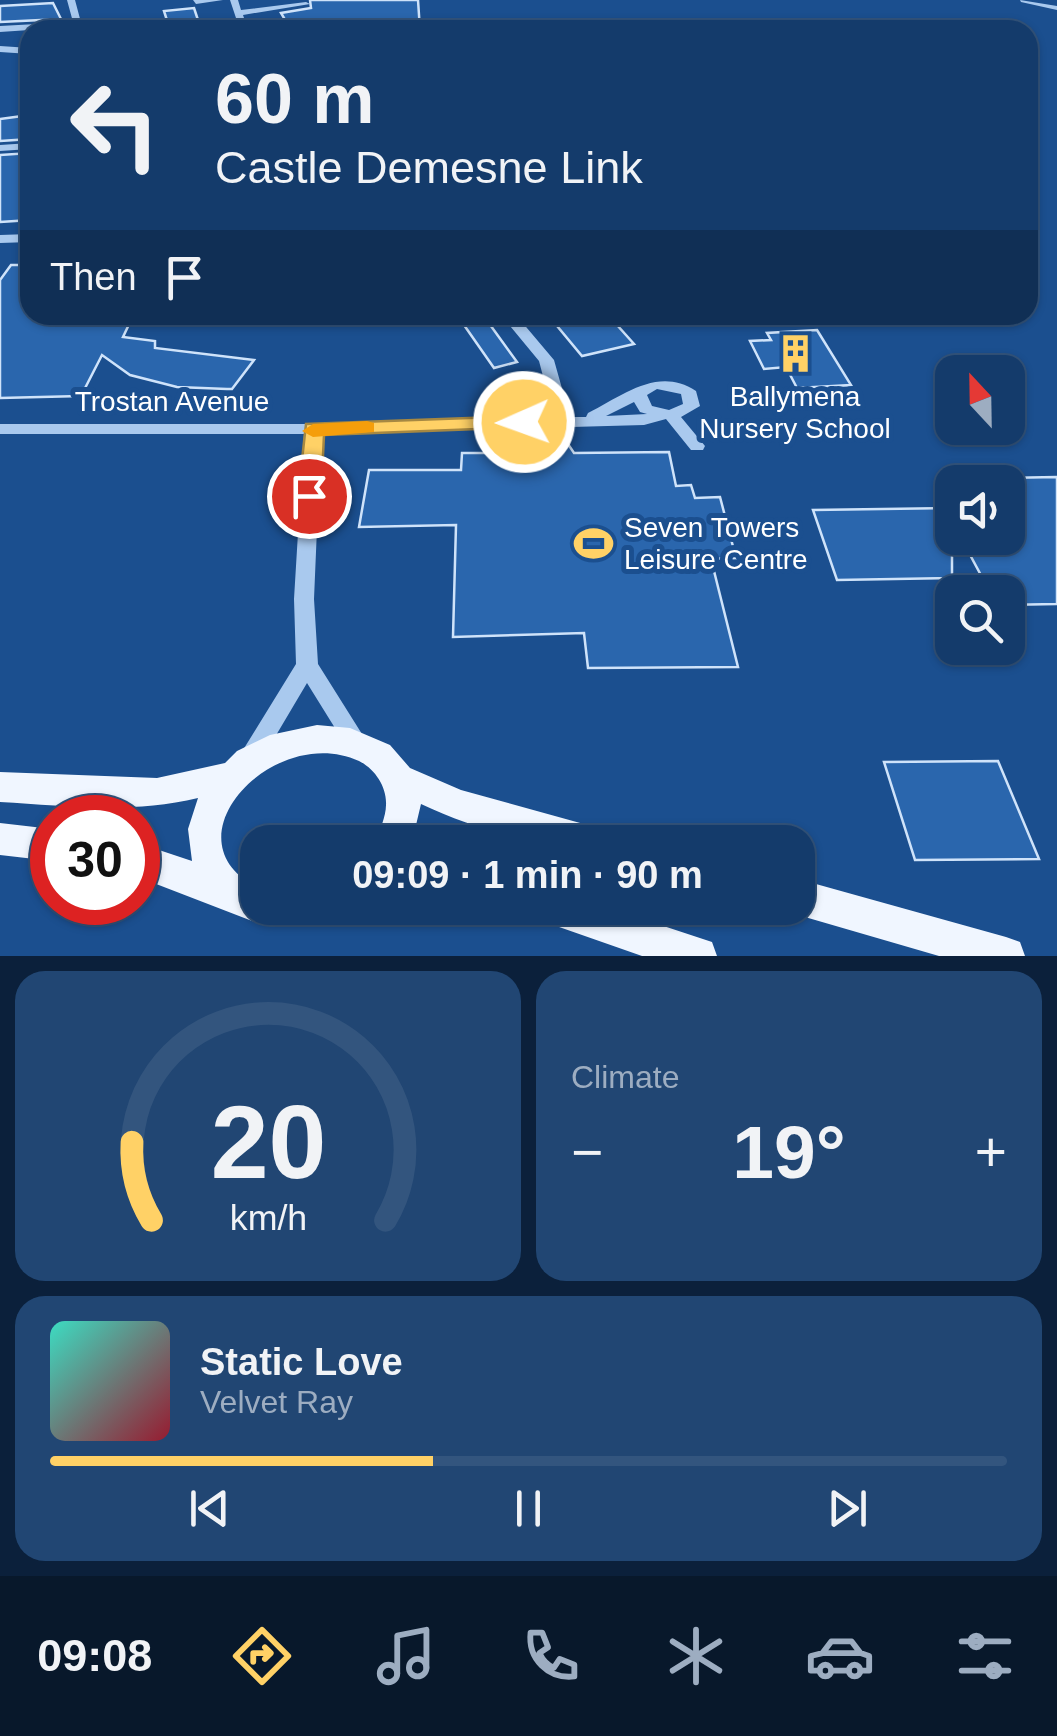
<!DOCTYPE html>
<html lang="en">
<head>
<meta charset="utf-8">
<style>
  body { margin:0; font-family:Arial,sans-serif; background:#214673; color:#f1f3f6; height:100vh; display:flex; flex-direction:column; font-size:38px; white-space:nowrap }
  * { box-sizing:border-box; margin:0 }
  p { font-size:32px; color:#9dadc1 }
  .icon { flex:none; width:55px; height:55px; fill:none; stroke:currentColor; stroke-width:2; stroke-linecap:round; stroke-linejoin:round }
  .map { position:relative; height:956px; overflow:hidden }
  .panel { display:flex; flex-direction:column; gap:15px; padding:15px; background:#0b203b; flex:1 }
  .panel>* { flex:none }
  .guide { position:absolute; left:20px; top:20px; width:1018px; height:305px; border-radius:30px; box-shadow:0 2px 8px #0004,0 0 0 2px #33557e; background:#143b6b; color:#f1f3f6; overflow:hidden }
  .needle { width:65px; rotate:338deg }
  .fabs { position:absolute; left:935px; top:355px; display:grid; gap:20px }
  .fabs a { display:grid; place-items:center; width:90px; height:90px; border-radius:20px; background:#143b6b; box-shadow:0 2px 8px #0004,0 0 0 2px #33557e; font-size:50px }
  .speed { position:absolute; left:30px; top:795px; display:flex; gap:20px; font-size:50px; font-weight:700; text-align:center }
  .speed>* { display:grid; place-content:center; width:130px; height:130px; border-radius:50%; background:#143b6b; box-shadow:0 2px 8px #0004,0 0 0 2px #33557e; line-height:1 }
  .speed .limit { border:15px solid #d22; background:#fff; color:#111 }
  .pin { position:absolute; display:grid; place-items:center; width:85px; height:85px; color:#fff; margin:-42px; border:5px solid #fff; border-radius:50%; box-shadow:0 2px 10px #0007 }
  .me { position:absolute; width:110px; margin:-55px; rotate:268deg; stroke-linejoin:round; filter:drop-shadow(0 0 8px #0008) }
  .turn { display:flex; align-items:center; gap:35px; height:210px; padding:0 30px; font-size:45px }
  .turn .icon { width:130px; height:130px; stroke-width:2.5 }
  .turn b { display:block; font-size:70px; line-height:85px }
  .then { display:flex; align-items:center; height:95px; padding:0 30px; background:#0003; gap:20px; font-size:38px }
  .big { font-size:75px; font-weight:800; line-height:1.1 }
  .panel .tile { flex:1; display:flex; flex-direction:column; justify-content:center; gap:15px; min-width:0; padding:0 35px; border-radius:30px; background:#214673 }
  .panel .dial { align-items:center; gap:0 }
  .dial svg { height:260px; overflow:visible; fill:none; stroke:#33557e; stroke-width:7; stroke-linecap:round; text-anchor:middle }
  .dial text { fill:#f1f3f6; stroke:none }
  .song { display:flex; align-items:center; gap:30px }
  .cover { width:120px; height:120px; border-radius:15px; background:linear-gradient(135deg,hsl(170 70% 55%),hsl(350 70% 35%)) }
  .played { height:10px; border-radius:5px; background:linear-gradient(90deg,#ffd166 40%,#33557e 40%) }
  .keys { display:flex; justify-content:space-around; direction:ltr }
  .heat { display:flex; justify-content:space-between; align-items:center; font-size:55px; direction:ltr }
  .panel .tiles { flex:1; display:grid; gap:15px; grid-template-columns:1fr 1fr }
  .tile:last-child { grid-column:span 2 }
  .trip { position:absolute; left:240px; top:825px; width:575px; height:100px; border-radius:30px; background:#143b6b; box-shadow:0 2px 8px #0004,0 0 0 2px #33557e; font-weight:800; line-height:100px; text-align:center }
  .dock { display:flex; height:160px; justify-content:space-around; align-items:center; background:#08182b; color:#9dadc1 }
  .dock .icon { width:70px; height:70px }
  .dock .current { color:#ffd166 }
  .dock b { font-size:45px; color:#f1f3f6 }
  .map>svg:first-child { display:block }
  .building { fill:#2a66ad; stroke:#cfe3fa; stroke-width:2.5 }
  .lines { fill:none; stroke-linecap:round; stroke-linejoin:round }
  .minor { fill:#a9c9ee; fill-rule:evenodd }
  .major { fill:#f0f6ff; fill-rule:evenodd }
  .route { fill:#ffd166; stroke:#a68842; stroke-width:2.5 }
  .slow { fill:#f59e0b }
  .labels { text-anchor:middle; stroke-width:10; stroke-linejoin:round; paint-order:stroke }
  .poi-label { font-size:28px; fill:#fff; stroke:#1b4f8f }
  .street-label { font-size:28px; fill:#fff; stroke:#1b4f8f }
</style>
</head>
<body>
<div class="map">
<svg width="1057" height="956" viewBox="0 0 1057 956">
  <rect width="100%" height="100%" fill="#1b4f8f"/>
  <path class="building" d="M310 0H418L420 30 403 21 291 30 281 13 311 8Z
    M53 3 61 19 0 22V6Z
    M194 8 201 29 170 30 164 11Z
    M30 115V139L0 141V119Z
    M30 153V220L0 222V155Z
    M11 265H30V315L133 316 123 337 155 341V348L254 360 232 389H227L177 387 130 375 102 355 81 396 0 398V280Z
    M457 315H483L517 362 494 368Z
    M548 315H608L634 344 582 356Z
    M817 330 851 385 797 388 786 367 764 369 750 341 771 340 767 333Z
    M540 444H568L574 453 669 452 676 486 691 485 695 498 720 497 736 558 711 559 738 667 588 668 584 633 453 637 456 525 359 527 369 470H461L462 453H532Z
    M1057 477V604L1008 605V592H990L961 538H1008V478Z
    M952 508V578L837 580 813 510Z
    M998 761 1039 859 915 860 884 762Z"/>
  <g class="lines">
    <path class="minor" d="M67 0H75L83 30H75L74 27 0 32V26L73 22Z
      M193 0H223L196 4Z
      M230 0H238L241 10 306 2 310 4 243 15 247 27 280 30H240Z
      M1020 0 1057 6V10L1021 2Z
      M364 25 367 30H341Z
      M0 46 30 48V54L0 52Z
      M30 143V149L0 151V145Z
      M30 234V242L0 243V235Z
      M501 315H516L554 360 570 417H586L588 413C624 395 658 366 696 391L700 406 681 417 705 446 703 450H691L666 419 644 425 321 434 314 599 318 664 367 742 364 749 356 752 348 749 307 683 259 764 251 767 243 764 239 757 243 750 296 664 294 599 304 434H0V424H313L554 418 539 361ZM657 389 681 394 683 404 669 410 652 406 647 395ZM634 402 640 412 647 414 606 416Z"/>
    <path class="major" d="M317 725 350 728 390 745 410 768 461 790 591 826 604 831 609 842C542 846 482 833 421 804L412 842H376C379 831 386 817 386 805 387 787 375 769 359 761 275 722 162 839 258 888V908H334L328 921 315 926H265L138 877V843L192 861 188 829 198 798C132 814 67 806 0 802V772L157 778 225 763 237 751 270 735Z
      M0 823 52 829V861L0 855Z
      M798 879 1006 937 1020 942 1025 956H939L798 915 784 908H798Z
      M536 908H609L712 942 717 956H642L542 921Z"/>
  </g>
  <path class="route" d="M524 416 534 422 531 427 324 435 321 496 309 503 298 496 306 424Z"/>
  <path class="slow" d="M367 421 374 423V432L313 437 302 431 313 424Z"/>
  <defs>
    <symbol id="building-bare" viewBox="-9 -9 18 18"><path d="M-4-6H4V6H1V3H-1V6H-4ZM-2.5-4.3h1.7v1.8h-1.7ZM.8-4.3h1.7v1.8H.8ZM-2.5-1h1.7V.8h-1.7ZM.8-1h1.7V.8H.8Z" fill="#ffd166" stroke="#1b4f8f" stroke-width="2.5" paint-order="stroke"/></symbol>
    <symbol id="stadium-bare" viewBox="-9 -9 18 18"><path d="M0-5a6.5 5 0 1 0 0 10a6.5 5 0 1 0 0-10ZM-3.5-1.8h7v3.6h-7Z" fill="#ffd166" stroke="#1b4f8f" stroke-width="2.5" paint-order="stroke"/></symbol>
  </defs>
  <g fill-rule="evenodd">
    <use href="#building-bare" x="768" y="326" width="55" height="55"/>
    <use href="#stadium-bare" x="566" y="516" width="55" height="55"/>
  </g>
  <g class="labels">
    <g class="poi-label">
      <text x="795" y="406">Ballymena<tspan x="795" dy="32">Nursery School</tspan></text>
      <text x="624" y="537" text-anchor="start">Seven Towers<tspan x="624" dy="32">Leisure Centre</tspan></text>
    </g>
    <g class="street-label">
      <text x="172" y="411">Trostan Avenue</text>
    </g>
  </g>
</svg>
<div class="fabs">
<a><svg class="needle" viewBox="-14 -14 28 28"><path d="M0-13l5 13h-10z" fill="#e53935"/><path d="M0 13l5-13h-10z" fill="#9dadc1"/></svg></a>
<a><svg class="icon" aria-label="sound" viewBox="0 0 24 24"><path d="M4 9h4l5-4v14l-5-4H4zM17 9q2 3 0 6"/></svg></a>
<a><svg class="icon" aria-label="search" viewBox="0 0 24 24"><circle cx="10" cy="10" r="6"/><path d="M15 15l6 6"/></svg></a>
</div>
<div class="speed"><div class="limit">30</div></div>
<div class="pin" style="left:309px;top:496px;background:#d93025"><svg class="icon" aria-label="arrive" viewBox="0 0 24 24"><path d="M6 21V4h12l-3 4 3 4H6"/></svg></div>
<svg class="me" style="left:524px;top:422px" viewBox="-20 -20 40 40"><circle r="17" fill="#ffd166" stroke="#fff" stroke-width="3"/><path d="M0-11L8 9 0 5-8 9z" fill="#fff"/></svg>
<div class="trip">09:09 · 1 min · 90 m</div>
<div class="guide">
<div class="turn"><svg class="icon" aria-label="left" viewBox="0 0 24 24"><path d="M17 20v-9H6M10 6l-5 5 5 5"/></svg><div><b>60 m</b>Castle Demesne Link</div></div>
<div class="then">Then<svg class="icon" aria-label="arrive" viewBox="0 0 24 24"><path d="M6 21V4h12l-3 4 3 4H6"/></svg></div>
</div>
</div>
<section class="panel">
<div class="tiles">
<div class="tile dial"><svg viewBox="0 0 100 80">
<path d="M14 69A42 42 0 1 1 86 69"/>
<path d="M14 69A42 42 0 0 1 8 45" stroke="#ffd166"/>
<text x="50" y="56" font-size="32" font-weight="700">20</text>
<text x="50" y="72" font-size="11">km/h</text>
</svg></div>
<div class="tile"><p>Climate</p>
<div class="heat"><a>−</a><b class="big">19°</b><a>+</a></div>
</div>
<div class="tile">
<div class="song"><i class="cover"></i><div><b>Static Love</b><p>Velvet Ray</p></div></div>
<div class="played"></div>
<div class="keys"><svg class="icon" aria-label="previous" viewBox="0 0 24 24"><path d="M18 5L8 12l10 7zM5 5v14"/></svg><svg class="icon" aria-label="pause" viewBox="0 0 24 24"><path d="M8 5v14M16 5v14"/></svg><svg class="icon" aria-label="next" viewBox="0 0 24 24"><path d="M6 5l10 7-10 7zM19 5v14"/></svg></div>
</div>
</div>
</section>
<nav class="dock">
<b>09:08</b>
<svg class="icon current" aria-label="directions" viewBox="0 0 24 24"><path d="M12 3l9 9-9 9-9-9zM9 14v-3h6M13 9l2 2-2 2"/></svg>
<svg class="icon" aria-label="music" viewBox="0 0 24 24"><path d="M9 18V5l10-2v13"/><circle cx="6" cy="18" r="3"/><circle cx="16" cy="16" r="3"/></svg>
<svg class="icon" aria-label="phone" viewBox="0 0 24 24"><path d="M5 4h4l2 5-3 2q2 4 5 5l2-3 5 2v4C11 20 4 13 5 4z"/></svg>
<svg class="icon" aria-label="climate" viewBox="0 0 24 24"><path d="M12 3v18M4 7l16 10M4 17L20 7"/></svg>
<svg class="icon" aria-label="car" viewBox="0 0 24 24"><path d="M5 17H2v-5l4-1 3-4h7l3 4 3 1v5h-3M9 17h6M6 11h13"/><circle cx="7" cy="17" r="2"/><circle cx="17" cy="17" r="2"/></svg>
<svg class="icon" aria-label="filters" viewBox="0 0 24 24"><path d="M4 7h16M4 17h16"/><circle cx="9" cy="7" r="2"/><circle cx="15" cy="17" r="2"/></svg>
</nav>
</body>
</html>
